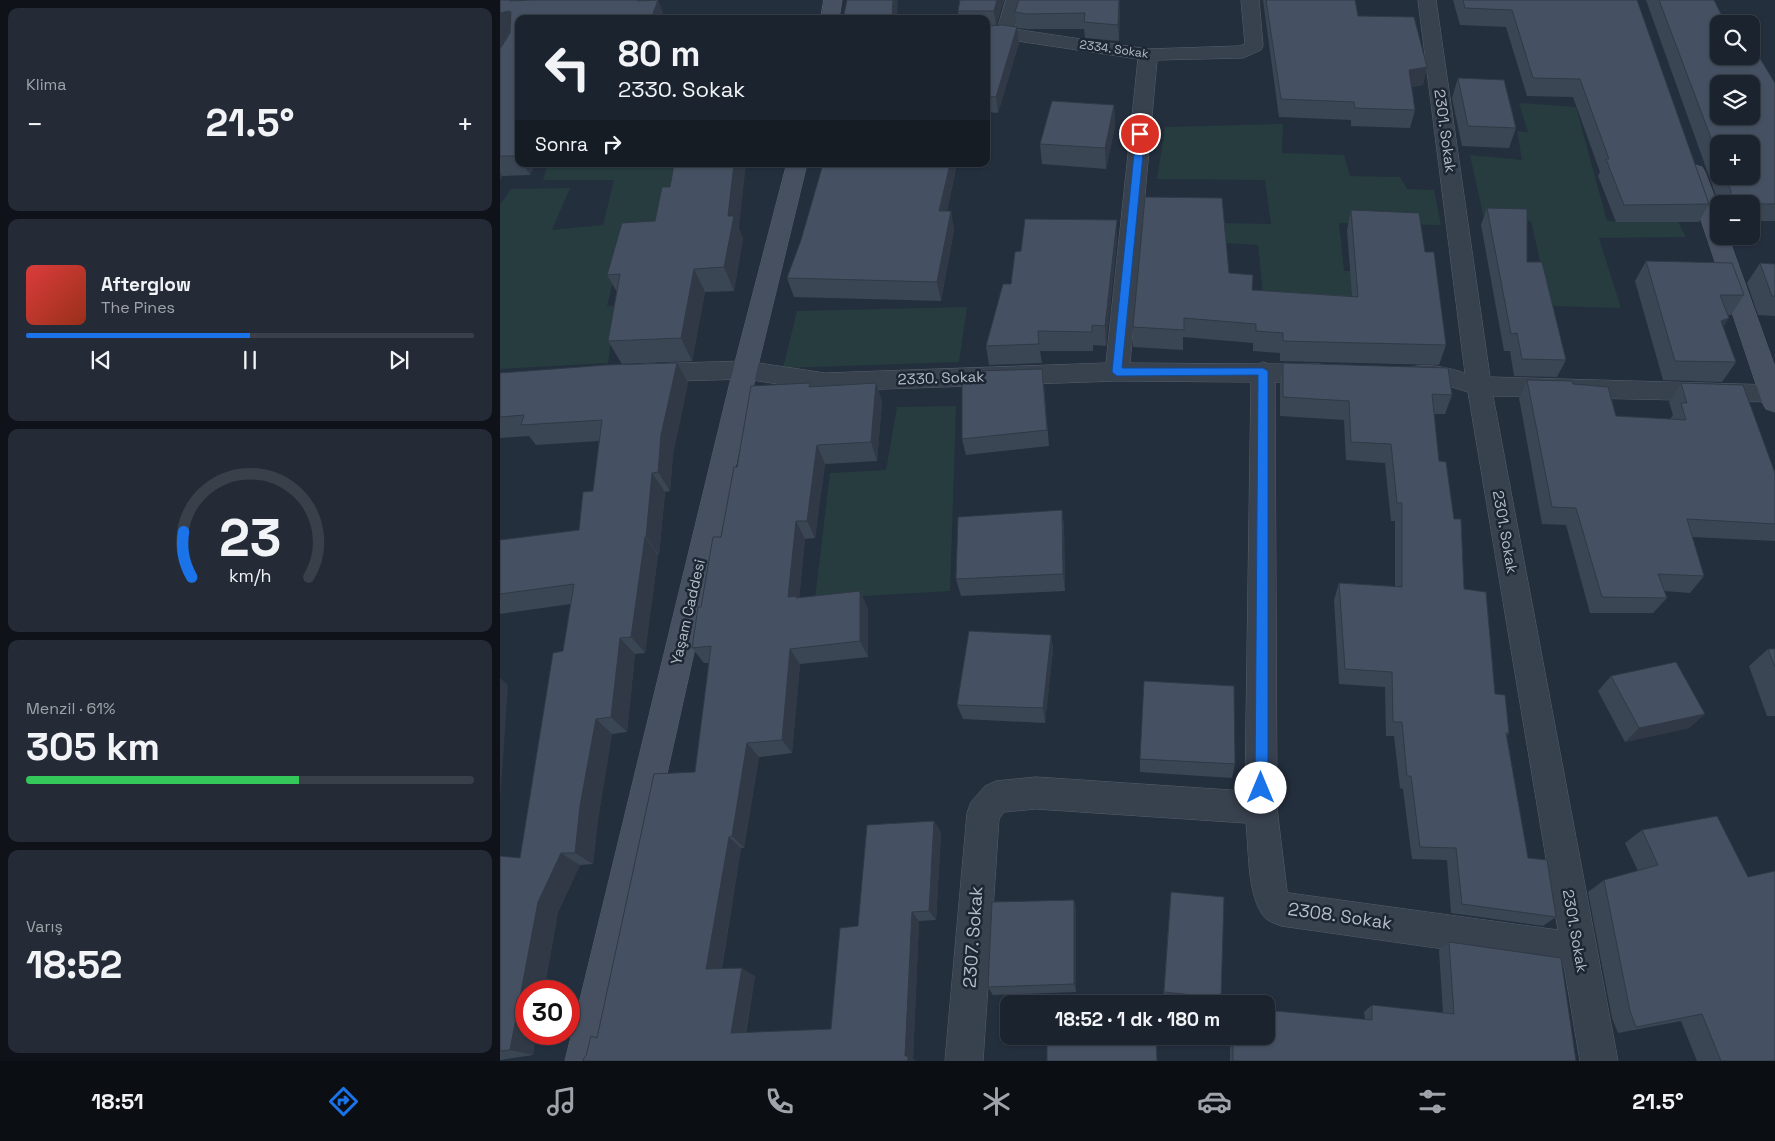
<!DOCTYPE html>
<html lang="tr">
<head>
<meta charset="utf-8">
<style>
  body { margin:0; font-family:"Space Grotesk",sans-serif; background:#242b36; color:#f1f3f6; height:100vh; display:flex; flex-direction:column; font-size:19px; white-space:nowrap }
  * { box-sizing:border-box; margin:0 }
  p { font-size:16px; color:#a0a4aa }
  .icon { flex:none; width:28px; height:28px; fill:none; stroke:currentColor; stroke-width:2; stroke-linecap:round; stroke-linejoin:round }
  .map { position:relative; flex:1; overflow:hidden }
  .panel { display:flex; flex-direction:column; gap:8px; padding:8px; background:#0f1319; width:500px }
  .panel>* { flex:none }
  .top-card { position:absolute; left:15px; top:15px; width:475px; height:152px; border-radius:10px; box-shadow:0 1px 4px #0004,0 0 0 1px #39404a; background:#1b232e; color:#f1f3f6; overflow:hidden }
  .fabs { position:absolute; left:1210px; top:15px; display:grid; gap:10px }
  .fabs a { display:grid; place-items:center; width:50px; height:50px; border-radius:10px; background:#1b232e; box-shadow:0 1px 4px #0004,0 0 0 1px #39404a; font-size:25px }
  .speed { position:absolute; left:15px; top:980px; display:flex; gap:10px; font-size:25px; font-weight:700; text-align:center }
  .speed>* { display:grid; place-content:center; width:65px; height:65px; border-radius:50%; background:#1b232e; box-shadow:0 1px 4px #0004,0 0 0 1px #39404a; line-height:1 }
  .speed .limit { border:8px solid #d22; background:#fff; color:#111 }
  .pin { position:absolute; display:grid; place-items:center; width:42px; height:42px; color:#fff; margin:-21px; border:2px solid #fff; border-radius:50%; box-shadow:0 1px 5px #0007 }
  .me { position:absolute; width:55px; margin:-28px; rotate:0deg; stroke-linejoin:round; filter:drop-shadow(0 0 4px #0008) }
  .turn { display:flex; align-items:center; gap:18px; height:105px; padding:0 20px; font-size:22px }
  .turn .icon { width:65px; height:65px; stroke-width:2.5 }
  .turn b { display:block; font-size:35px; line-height:42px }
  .then { display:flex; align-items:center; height:48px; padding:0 20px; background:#0003; gap:10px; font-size:19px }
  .big { font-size:38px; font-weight:800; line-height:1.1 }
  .panel .card { flex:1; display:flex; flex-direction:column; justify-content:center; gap:8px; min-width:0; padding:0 18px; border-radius:10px; background:#242b36 }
  .panel .dial { align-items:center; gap:0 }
  .dial svg { height:130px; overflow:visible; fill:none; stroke:#39404a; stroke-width:7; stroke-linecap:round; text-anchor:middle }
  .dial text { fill:#f1f3f6; stroke:none }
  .song { display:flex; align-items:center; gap:15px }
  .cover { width:60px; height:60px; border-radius:8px; background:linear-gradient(135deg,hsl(0 70% 55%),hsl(10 70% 35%)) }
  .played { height:5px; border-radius:2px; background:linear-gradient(90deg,#1a73e8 50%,#39404a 50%) }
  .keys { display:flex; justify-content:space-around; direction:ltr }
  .heat { display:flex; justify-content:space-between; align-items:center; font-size:28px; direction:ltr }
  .charge { height:8px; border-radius:4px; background:linear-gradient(90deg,#34c759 61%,#39404a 0) }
  .trip { position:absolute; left:500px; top:995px; width:275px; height:50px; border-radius:10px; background:#1b232e; box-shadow:0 1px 4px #0004,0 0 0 1px #39404a; font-weight:800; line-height:50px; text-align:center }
  .tabs { display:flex; height:80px; justify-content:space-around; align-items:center; background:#0b0e12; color:#a0a4aa }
  .tabs .icon { width:35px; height:35px }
  .tabs .active { color:#1a73e8 }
  .tabs b { font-size:22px; color:#f1f3f6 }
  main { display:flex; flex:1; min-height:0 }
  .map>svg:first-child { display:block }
  .green { fill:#263c3f }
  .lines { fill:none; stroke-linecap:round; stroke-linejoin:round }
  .street-casing { stroke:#565f6c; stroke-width:1 }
  .secondary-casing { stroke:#565f6c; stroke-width:1 }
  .street { fill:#38414e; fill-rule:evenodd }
  .secondary { fill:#465061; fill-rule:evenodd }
  .wall { fill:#3b4654; fill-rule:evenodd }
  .shaded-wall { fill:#303945 }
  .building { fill:#455162; stroke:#303945; fill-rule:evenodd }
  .route { fill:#1a73e8; stroke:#114b97 }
  .labels { text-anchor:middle; stroke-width:5; stroke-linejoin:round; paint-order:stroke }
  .far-street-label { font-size:12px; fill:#b4bcc9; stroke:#1d2633 }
  .street-label { font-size:15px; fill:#b4bcc9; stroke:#1d2633 }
  .near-street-label { font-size:18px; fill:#b4bcc9; stroke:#1d2633 }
</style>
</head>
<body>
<main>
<section class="panel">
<div class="card"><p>Klima</p>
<div class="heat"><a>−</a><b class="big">21.5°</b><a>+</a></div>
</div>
<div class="card">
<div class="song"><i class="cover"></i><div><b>Afterglow</b><p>The Pines</p></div></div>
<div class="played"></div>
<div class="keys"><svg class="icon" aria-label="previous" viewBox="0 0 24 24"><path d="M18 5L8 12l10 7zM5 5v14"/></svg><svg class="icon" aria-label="pause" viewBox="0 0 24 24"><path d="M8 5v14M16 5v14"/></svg><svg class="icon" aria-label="next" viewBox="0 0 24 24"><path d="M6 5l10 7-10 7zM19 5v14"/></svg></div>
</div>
<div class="card dial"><svg viewBox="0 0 100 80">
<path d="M14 69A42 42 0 1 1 86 69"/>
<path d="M14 69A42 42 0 0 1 9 41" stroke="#1a73e8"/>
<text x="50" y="56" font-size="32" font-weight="700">23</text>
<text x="50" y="72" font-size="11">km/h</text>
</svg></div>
<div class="card"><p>Menzil · 61%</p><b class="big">305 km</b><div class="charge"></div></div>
<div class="card"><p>Varış</p><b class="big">18:52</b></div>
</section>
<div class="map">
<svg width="1275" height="1061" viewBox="0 0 1275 1061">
  <rect width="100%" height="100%" fill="#242f3e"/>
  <path class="green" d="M1019 103 1076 107 1107 221 1178 222 1186 237 1099 238 1121 308 1050 306 1031 221 984 219 970 155 1022 160 1017 131 1028 132Z
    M783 124 782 153 844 155 850 176 900 177 907 189 934 190 941 225 839 223 844 271H871L872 354 764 302 758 245 726 243 720 223 771 224 765 180 657 179 665 127Z
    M48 164H184L158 237 123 241 107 306 135 305 112 335 108 363 0 369V205L11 189 70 188 52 230 103 225 114 180H43Z
    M467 307 459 362 283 368 297 311Z
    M456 406 450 591 315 599 330 473 386 470 397 407Z"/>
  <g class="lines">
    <defs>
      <path id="street" d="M506 0H524L514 29 648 49 739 46 745 44 741 0H759L763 46 761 50 743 58 657 60 630 363 758 364 763 362 769 364H820L829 367 832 373 829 379 820 382H775L777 808 787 891 789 893 1058 930 968 392 945 385 913 384 904 381 901 375 904 369C924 362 946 367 965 373L918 0H936L990 377 1275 385V401L1272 402 993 396 1118 1061H1080L1064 966 781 926C774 923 766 921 762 914 747 892 749 849 746 823L536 809 504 812 499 819 483 1061H445L467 813 471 802 485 786 496 781 536 777 745 791 751 382 617 381 325 391 245 379 144 382 135 379 132 373 135 367 144 364 245 361 325 373 606 363 638 59 504 39 486 40V28H497Z"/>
      <path id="secondary" d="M324 0H342L339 19H321Z
        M287 164H307L257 370 103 1061H65L233 370Z
        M1195 165 1202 167 1205 172 1219 209V236H1228L1275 367V412L1266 409 1262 402 1185 172 1188 167Z"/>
    </defs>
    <use href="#street" class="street-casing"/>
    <use href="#secondary" class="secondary-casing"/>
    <use href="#street" class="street"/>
    <use href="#secondary" class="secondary"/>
  </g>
  <path class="wall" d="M0 0H158L165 19H19V164H35L30 175 2 176 0 180Z
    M504 0 496 25 516 27 515 12 519 0H620L619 41 585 38 584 29H528L517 28 519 43 498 113 486 112V19H459L458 11Z
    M763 0H855L858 16 927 67 923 85 912 87 915 110 910 128 851 126V120L779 117Z
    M953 0H1137L1209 204 1199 222H1116L1098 176 1100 172 1073 97 1027 96 1006 27 960 25Z
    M1146 0H1214L1219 56 1275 83V221H1251V204H1219ZM1219 144 1251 176H1219Z
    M958 78 1016 128 1009 148 962 146 952 98Z
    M614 105 615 126 606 169 542 164 540 144Z
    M457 164 447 211H451L454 230 441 301 294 297 287 278 301 240Z
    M987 208 1027 262 1066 360 1057 377 1014 376 1010 351H1004L981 225Z
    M851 210 925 252 946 345 939 365 780 361V353L753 351V343L683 337V350L633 347V327L729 273 752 290 852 296 847 230Z
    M239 228 243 239 234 291 205 292 192 361 122 364 108 341 117 292 107 275Z
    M617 240 606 346 593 345V351H540L542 363 489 365 486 346 511 284Z
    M1146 261 1244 295 1231 315H1227L1229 318 1223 327 1236 362 1222 382 1163 380 1135 281Z
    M1260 263 1275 264V316L1258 315 1247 283Z
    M177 363 188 383 173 454 170 491 165 492 159 555H158L145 653 135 654 127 732 112 734 98 819 93 864 80 865 58 912 44 991H26V1034H36L33 1055 0 1060V856L20 858 63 651 71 604 0 614V540L79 530 93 491 99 441 36 445 29 436 0 438V373Z
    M783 363 952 395 945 414H934L939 461 964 589 995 694 1009 733 1007 736 1028 858 1056 917 1043 926 951 913 947 860 912 859 903 789 900 788 894 736H886L885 687 839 684 834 600 839 583 895 586V521H891L885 463 846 460 844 420 780 416V382Z
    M1027 380 1073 384 1116 416 1170 419 1173 415 1169 402 1181 383 1275 473V541L1192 537 1204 576 1190 593 1164 591 1167 598 1153 613H1090L1066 525 1042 524 1019 398Z
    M376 383 382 402 377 461 325 464 315 538 305 539 299 598 368 608V657L300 664 292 753 259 757 244 848H241L222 968 255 976 246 1033 331 1029 358 926 434 821 441 833 436 920 419 921 413 1059 416 1061H83L97 1038 195 772 209 663H204L192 648 201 607 221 537 237 467 311 387Z
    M477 384 544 385 549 446 466 455 462 439Z
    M562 510 564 528 565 591 461 596 456 579Z
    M551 635 553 650 545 723 463 719 457 705Z
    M1268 649H1275V716H1267L1249 666Z
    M1111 676 1205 714 1189 728 1125 742 1098 691Z
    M640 759 735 764 732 778 640 772Z
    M1142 830 1275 1061H1197L1181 1021 1118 1033 1112 1018 1088 892 1104 880 1138 871 1125 843Z
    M574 900 576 910V992L493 995 488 987Z
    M670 902 721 998 718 1004H707L663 1000Z
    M949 942 1076 1061H730V1036H766L865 1019 864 1012 872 1005 943 1013 939 950Z"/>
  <path class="shaded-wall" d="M158 0 165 19H151Z
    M393 0H398L397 19H392Z
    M497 0H504L496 26 494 11Z
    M619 0H620L619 41 618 25Z
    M9 11 19 30 10 32 0 50V13Z
    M517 27 519 43 498 113 496 97Z
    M927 67 923 85 905 88 909 70Z
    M614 105 615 126 606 169 605 148Z
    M23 164H35L30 175Z
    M234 164H246L239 228 243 239 234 291 224 267 228 216Z
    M450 164H457L443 230 439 211Z
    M0 172 2 176 0 180Z
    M451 211 454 230 441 301 437 282Z
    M617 220V240L606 346 605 326Z
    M194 269 205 292 192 361 181 338Z
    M1229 318 1216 338 1221 321Z
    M177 363 188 383 173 454 170 491 158 472 161 435Z
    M376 383 382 402 377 461 371 442Z
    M317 445 325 464 315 538 307 521Z
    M152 473 165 492 159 555 146 537Z
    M562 510 564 528 565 591 563 574Z
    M296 521 305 539 299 600 288 597Z
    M145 537 158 555 145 653 131 637Z
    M360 591 368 608V657L360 641Z
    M551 635 553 650 545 723 543 708Z
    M120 638 135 654 127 732 111 717Z
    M290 649 300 664 292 753 282 740Z
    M0 678 8 685 0 803Z
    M1205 714 1189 728 1125 742 1139 728Z
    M96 719 112 734 98 819 93 864 75 853 80 806Z
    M247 743 259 757 244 848 232 836Z
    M434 821 441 833 436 920 429 911Z
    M229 837 241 848 220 977 206 969Z
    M61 853 80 865 58 912 44 991H26V1034H36L33 1055 10 1050 38 902Z
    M574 900 576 910V992L574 984Z
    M412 912 419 921 413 1059 416 1061H408L405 1056Z
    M242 968 255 976 244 1040 231 1033Z"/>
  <path class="building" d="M0 0H10V1L31 0H138L137 1 158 0 151 19H19V154L18 156H0V49L10 33 11 12 9 11 0 13Z
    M347 0H393L392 19H343Z
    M460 0H497L494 11H458Z
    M519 0H619L618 25 584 22 585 13 527 14 515 12Z
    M766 0H855L858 16 914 17 927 67 909 70 915 110 855 108 854 102 781 99Z
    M963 0H1137L1209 204 1124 205 1106 159H1109L1080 79 1033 78 1012 10 965 8Z
    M1159 0H1214L1226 24H1219V56H1251V55H1258L1275 83V204H1231V191L1225 176H1251V144H1219V159ZM1219 84H1251V116H1219Z
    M502 25 517 27 496 97 486 96V26Z
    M958 78 1004 80 1016 128 968 126Z
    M552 101 614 105 605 148 540 144Z
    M174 164H234L228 216H234L224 267 194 269 181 338 108 341 120 274 107 275 122 223 155 221 162 187H170Z
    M323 164H450L439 211H451L437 282 287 278 301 240Z
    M645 197 722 198 729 273 753 275 752 290 858 297 851 210 919 213 925 252H934L946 345 783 341V333L756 331V324L684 318V330L633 327Z
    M987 208 1027 209V262H1042L1066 360 1022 359 1017 333 1011 334Z
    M525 219 617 220 605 326 592 325V332L538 331 539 344 486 346 503 284H511L515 252 521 251Z
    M1146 261 1232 263 1244 295H1220L1229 318 1221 321 1236 362 1175 361Z
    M1260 263 1275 264V296H1272Z
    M177 363 161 435 158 472 152 473 146 537H145L131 637 120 638 111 717 96 719 80 806 75 853H61L38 902 10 1050 0 1051V856L20 858 53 653 63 651 74 584 0 594V540L79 530 83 492 93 491 102 420 21 425 24 415 0 417V373L106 365Z
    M783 363 948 368 952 395 932 394 939 461 946 462 954 519H961L964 589 986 592 995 694 1005 695 1009 733H1006L1028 858 1047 860 1056 917 962 904 956 848 920 847 911 776H907L902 722H893L892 672 845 669 839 583 902 587V503H897L891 444 851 442 849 401 783 397Z
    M542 369 547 430 462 439V381L477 384 480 371Z
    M1027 380 1072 381 1073 384 1108 387 1116 416 1186 420 1181 403H1187L1181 383 1243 385 1275 473V524L1187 519 1204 576 1158 574 1167 598 1102 597 1076 508 1052 507Z
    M310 383 309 387 376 383 371 442 317 445 307 521H296L288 597 297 596 296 598 360 591V641L290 649 282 740 247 743 232 836 229 837 206 969 242 968 231 1033 331 1029 340 928 358 926 367 825 434 821 429 911 412 912 405 1056H408V1061H83L84 1058 86 1056 91 1036 97 1038 154 774 195 772 211 646 192 648 198 607H201L213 537H221L234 467H237L251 386Z
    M562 510 563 574 456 579 458 517Z
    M469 631 551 635 543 708 457 705Z
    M1268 649H1275V667Z
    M1176 662 1205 714 1139 728 1111 676Z
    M644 681 734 686 735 764 640 759Z
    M1217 816 1248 877 1275 871V1061H1221L1202 1014 1136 1027 1130 1011 1104 880 1158 865 1142 830Z
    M671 892 724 897 721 998 664 992Z
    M574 900V984L488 987 492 902Z
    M949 942 1061 958 1076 1061H733V1036H766V1010L872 1020V1005L954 1014Z
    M547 1036H656L657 1061H547Z"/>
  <path class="route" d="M640 131 645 134 622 368H763L768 371V788L766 792 761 794 757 792 755 788 758 375 617 376 612 372 636 134Z"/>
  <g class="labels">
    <g class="far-street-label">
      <text transform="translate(614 49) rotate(8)" y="4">2334. Sokak</text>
    </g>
    <g class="street-label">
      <text transform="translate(945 131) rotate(82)" y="5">2301. Sokak</text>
      <text transform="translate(441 378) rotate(-2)" y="5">2330. Sokak</text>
      <text transform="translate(1005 532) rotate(80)" y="5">2301. Sokak</text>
      <text transform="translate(188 612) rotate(-77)" y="5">Yaşam Caddesi</text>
      <text transform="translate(1075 931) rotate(80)" y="5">2301. Sokak</text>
    </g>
    <g class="near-street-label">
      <text transform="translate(840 916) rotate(8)" y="6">2308. Sokak</text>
      <text transform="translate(473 937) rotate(-86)" y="6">2307. Sokak</text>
    </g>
  </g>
</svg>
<div class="fabs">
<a><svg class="icon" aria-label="search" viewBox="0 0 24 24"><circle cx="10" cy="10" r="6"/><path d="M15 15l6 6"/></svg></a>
<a><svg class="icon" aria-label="layers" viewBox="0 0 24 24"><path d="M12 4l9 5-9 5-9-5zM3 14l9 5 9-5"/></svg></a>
<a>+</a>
<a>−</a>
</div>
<div class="speed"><div class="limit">30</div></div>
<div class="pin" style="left:640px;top:134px;background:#d93025"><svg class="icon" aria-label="arrive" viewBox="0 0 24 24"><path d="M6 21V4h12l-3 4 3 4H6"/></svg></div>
<svg class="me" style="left:761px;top:788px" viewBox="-20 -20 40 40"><circle r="19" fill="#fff"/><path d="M0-13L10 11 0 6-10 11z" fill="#1a73e8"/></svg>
<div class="trip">18:52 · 1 dk · 180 m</div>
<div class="top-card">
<div class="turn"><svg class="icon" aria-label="left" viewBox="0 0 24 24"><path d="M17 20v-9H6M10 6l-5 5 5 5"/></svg><div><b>80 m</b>2330. Sokak</div></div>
<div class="then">Sonra<svg class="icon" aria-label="right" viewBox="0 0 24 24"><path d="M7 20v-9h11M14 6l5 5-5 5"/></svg></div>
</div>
</div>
</main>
<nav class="tabs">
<b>18:51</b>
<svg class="icon active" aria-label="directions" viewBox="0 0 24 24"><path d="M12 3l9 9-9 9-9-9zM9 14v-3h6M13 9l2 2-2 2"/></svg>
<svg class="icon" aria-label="music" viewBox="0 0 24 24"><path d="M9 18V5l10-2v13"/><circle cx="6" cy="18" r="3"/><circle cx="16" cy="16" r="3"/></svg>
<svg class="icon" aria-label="phone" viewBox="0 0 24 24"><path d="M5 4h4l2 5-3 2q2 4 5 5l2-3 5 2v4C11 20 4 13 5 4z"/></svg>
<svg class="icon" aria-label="climate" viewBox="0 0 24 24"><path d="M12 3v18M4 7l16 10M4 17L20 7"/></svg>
<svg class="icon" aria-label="car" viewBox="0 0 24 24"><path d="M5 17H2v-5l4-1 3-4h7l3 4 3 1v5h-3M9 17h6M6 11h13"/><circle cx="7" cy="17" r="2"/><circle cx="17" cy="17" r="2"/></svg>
<svg class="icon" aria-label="filters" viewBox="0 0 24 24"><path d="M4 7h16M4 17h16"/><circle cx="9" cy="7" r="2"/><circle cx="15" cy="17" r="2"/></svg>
<b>21.5°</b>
</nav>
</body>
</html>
